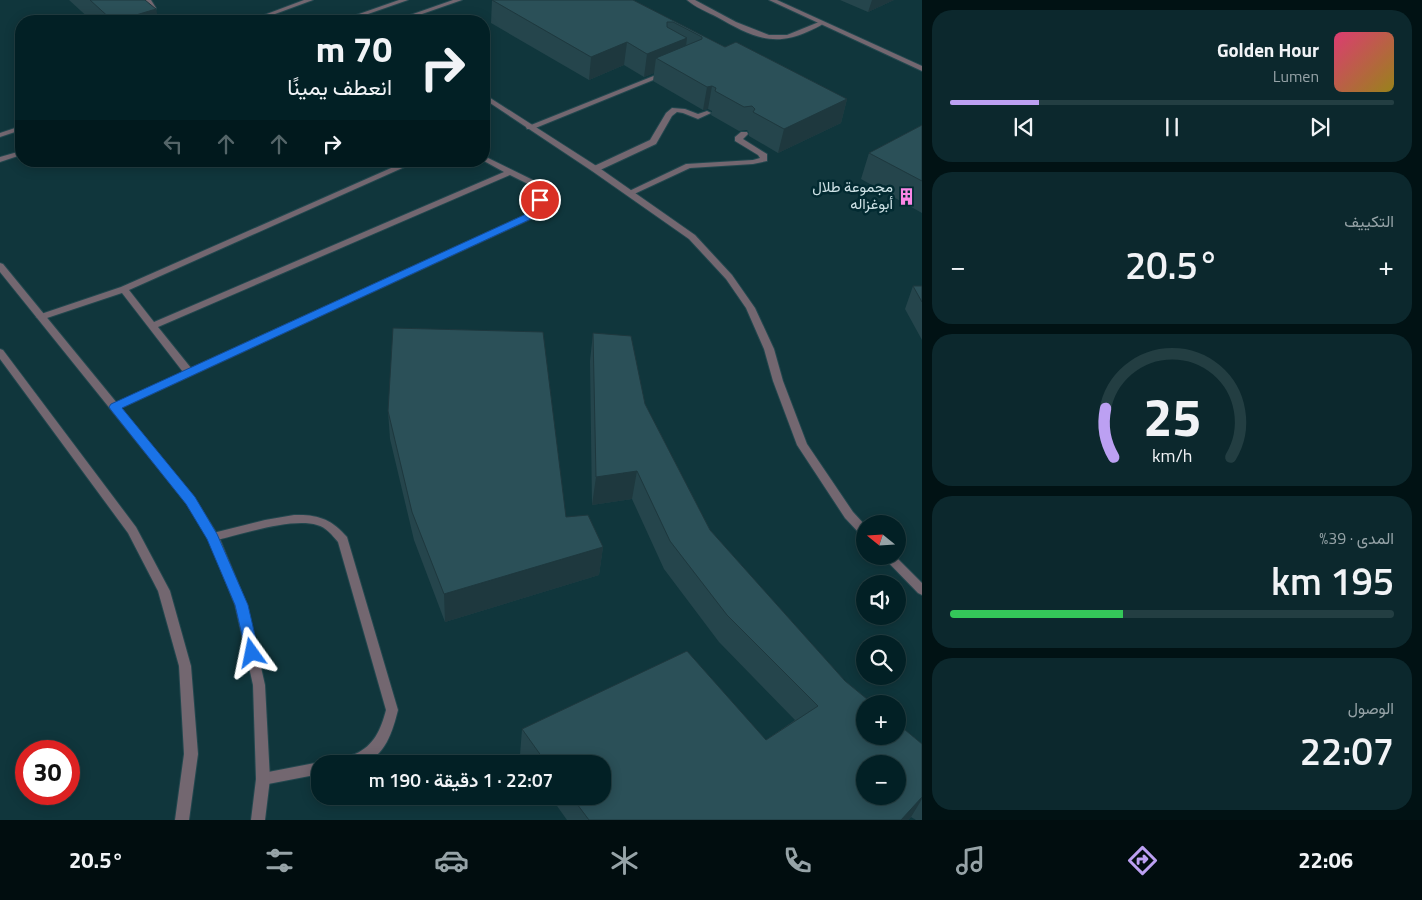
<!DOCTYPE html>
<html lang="ar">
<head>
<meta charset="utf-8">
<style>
  body { margin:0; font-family:"Titillium Web",Vazirmatn,sans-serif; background:#0c282d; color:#f1f3f6; direction:rtl; height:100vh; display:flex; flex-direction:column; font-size:19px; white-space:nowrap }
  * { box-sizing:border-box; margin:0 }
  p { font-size:16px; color:#96a3a7 }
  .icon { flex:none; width:28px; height:28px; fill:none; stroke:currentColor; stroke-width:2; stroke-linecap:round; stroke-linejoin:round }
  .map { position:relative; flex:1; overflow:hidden; direction:ltr }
  .side { display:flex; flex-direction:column; gap:10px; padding:10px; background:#011214; width:500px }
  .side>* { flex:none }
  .guide { position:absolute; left:15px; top:15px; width:475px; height:152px; border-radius:20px; box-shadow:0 2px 12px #0003,0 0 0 1px #233e42; direction:rtl; background:#022025; color:#f1f3f6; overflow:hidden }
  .needle { width:32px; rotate:288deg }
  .fabs { position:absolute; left:856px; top:515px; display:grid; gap:10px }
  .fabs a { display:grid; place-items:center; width:50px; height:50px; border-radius:50%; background:#022025; box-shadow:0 2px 12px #0003,0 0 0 1px #233e42; font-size:25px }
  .speed { position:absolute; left:15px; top:740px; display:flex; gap:10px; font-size:25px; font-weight:700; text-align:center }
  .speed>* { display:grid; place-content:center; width:65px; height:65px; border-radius:50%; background:#022025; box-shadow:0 2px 12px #0003,0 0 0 1px #233e42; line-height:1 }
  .speed .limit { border:8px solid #d22; background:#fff; color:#111 }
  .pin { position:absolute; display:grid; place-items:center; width:42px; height:42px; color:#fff; margin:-21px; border:2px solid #fff; border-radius:50%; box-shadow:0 1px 5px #0007 }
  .me { position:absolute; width:55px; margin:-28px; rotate:348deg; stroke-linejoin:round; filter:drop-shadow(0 0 4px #0008) }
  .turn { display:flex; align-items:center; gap:18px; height:105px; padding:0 15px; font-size:22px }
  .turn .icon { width:65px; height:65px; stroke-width:2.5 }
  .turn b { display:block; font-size:35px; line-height:42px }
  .lanes { display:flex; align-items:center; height:48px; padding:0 15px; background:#0003; justify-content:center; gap:25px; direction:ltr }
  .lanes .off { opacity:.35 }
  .big { font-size:38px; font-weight:600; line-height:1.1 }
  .side .tile { flex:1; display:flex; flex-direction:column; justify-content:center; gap:8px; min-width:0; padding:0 18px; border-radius:20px; background:#0c282d }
  .side .dial { align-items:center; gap:0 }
  .dial svg { height:130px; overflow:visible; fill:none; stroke:#233e42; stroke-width:7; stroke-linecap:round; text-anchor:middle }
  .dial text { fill:#f1f3f6; stroke:none }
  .song { display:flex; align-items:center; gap:15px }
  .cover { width:60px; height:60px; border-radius:8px; background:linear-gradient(135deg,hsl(340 70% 55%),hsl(50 70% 35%)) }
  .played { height:5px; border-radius:2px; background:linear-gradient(90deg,#bca0f2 20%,#233e42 20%) }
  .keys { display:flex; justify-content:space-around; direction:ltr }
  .heat { display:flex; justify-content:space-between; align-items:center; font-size:28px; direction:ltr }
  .charge { height:8px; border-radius:4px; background:linear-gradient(90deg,#34c759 39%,#233e42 0) }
  .trip { position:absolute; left:311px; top:755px; width:300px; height:50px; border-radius:20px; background:#022025; box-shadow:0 2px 12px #0003,0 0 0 1px #233e42; font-weight:600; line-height:50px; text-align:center; direction:rtl }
  .tab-bar { display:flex; height:80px; justify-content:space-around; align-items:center; background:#010d0f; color:#96a3a7 }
  .tab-bar .icon { width:35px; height:35px }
  .tab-bar .current { color:#bca0f2 }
  .tab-bar b { font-size:22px; color:#f1f3f6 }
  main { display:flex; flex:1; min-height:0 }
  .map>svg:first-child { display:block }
  .built { fill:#10363c; fill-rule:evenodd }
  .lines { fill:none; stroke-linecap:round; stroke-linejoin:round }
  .lane-casing { stroke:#22474e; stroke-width:2 }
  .street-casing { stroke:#22474e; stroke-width:2 }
  .lane { fill:#736770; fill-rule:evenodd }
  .street { fill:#736770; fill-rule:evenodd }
  .wall { fill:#25454c }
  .shaded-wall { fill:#1e383e }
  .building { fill:#2b5058; stroke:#1e383e; fill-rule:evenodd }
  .route { fill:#1a73e8; stroke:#114b97 }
  .labels { text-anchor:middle; stroke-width:5; stroke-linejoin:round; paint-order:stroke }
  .poi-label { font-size:15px; fill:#cde1e5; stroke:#022a31; text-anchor:end }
</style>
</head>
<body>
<main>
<section class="side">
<div class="tile">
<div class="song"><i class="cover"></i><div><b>Golden Hour</b><p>Lumen</p></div></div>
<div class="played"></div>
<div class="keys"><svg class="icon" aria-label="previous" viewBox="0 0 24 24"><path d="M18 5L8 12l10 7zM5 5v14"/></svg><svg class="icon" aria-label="pause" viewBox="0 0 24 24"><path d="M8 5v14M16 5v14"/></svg><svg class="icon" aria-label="next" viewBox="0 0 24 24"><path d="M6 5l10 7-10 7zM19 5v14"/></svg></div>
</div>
<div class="tile"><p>التكييف</p>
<div class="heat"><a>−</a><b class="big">20.5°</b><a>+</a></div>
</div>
<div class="tile dial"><svg viewBox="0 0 100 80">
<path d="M14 69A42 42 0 1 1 86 69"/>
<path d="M14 69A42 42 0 0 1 9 39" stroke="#bca0f2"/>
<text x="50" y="56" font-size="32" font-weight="700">25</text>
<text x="50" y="72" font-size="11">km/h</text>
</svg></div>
<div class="tile"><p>المدى · 39%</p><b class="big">195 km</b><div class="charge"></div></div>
<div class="tile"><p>الوصول</p><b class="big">22:07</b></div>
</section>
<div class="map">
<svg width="922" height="820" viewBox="0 0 922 820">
  <rect width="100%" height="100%" fill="#022a31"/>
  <path class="built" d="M0 0H922V820H0ZM21 21H484V161H21ZM865 524H898V556H865ZM865 584H898V616H865ZM865 644H898V676H865ZM865 704H898V736H865ZM26 751H69V794H26ZM320 764H602V796H320ZM865 764H898V796H865Z"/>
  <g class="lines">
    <defs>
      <path id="lane" d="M145 0H151L156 8 153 17 148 16 150 8Z
        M304 0H313L256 21H248Z
        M687 0H695L736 22 769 35H787L819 22 824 23C819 27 813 29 807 32 772 48 749 35 717 17 707 12 695 7 687 0Z
        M666 71 668 72V74L533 129H527L526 127Z
        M672 108 685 109 698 114 707 111 711 113 698 119 683 113 677 112 672 116 656 144 598 171H592V167L650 140 666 113Z
        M741 132H747L748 134 743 139 767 154V161L753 164 690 168 632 195H629L625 193 686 164 753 160 760 158 758 155 735 141V137Z
        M484 156 539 183 544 200 531 219 119 409 115 411 110 407 111 405 183 372 122 293 41 320 36 317 38 315 121 287 407 161H418L129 290 154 322 504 172 484 161ZM510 175 532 186 536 200 525 215 191 368 158 327Z
        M294 515C317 514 332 519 347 537L398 710C393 730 385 758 362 763 353 765 342 764 334 764L335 760C342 757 348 756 355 754 374 746 381 729 386 710L338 542C332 535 326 527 317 525 292 517 239 535 213 541L209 540 207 537 209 534 265 520Z
        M320 762 325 764H320V774L263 785 258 783 256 779 258 775 263 773Z"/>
      <path id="street" d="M399 0H408L348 21H339Z
        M453 0H462L402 21H393Z
        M769 0H777L922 66V71Z
        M484 94 598 167 695 235 732 275 755 308 774 349 783 381 807 444 853 512 865 525V536L861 535 845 518 797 445 773 381 764 349 746 308 726 279 689 239 592 171 484 99Z
        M21 126V130L0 137V133Z
        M21 151V155L0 162V157Z
        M0 263 3 264 194 497 219 537 247 605 265 685 270 779 265 820H251L256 779 253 685 235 605 208 538 186 503 0 272Z
        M0 349 3 350 136 527 170 591 191 666 198 754 189 820H175L184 754 179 666 158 591 128 533 0 359Z
        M882 556H895L922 583V595L918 593Z"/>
    </defs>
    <use href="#lane" class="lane-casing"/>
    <use href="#street" class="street-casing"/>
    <use href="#lane" class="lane"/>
    <use href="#street" class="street"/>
  </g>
  <path class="wall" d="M69 0H145L159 21H92Z
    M492 0H633L725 47 847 99 841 123 778 153 749 136V133L747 130 739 131 711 115 712 111 708 109 703 110 653 81 654 73 644 77 624 65 589 80 491 23Z
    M840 0H894L868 12Z
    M922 125V213L861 179 869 153Z
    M913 286H922V340L905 309Z
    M593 333 645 404 710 530 845 681 922 744V820H916L911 817 908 820H567L550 796H602V764H526L520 755 522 729 766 740 795 720 719 642 664 569 632 499 592 505 590 361Z
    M388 411 566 517 603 547 599 575 445 622 414 540 390 439Z"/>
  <path class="shaded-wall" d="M872 0H894L868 12Z
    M156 9 159 21H116Z
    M687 38 684 61 656 58 654 73 644 77 647 54Z
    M627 42 624 65 589 80 591 57Z
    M712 86 708 109 703 110 707 87Z
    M847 99 841 123 778 153 784 129Z
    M637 471 632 499 592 505 596 477Z
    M603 547 599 575 445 622 444 594Z
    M922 797V799L911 817 908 820H901Z"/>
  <path class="building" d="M90 0H145L156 9 116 21H113Z
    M492 0H633L725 47 736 42 847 99 784 129 753 112 755 109 752 106 744 107 715 91 716 88 712 86 707 87 656 58 702 39V37L673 22H667V27L687 38 647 54 627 42 591 57Z
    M922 125V181L869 153Z
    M913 286H922V302Z
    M393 328 543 332 566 517 588 515 603 547 444 594 412 512 388 411Z
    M593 333 631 336 645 404 710 530 845 681 873 704H865V736H898V724L922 744V797L901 820H589L571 796H602V764H547L522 729 687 651 766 740 818 706 727 615 670 541 637 471 596 477ZM865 764H898V796H865Z"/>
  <path class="route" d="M540 197 545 200 531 219 122 408 195 497 217 534 248 605 259 653 257 657 252 659 247 657 235 605 207 539 186 504 111 410 109 407 111 404 524 215 537 198Z"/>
  <defs>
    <symbol id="building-bare" viewBox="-9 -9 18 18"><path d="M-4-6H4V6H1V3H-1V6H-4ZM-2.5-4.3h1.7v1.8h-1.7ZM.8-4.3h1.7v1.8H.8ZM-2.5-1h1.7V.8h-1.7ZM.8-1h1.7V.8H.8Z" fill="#fb87e6" stroke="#022a31" stroke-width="2.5" paint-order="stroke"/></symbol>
  </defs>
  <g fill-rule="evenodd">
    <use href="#building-bare" x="894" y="184" width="25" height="25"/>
  </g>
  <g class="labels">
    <g class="poi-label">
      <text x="893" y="192">مجموعة طلال<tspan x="893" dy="17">أبوغزاله</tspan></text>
    </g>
  </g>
</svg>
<div class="fabs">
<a><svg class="needle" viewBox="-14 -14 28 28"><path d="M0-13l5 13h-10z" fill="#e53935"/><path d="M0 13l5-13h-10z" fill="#96a3a7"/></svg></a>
<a><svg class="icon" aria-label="sound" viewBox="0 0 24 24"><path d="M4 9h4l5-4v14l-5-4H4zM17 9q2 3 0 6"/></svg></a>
<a><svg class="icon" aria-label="search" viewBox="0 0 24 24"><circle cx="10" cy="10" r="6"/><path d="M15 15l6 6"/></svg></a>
<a>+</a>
<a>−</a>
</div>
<div class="speed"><div class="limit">30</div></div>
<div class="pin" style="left:540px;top:200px;background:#d93025"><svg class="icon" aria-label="arrive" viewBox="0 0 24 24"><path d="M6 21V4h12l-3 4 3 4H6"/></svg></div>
<svg class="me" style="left:252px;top:653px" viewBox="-20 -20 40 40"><path d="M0-17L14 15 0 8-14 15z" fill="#1a73e8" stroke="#fff" stroke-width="4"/></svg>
<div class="trip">22:07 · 1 دقيقة · 190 m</div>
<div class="guide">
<div class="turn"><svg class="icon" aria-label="right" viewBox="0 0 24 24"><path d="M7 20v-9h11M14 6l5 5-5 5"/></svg><div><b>70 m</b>انعطف يمينًا</div></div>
<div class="lanes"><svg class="icon off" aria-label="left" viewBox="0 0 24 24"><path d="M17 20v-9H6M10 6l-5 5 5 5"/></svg><svg class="icon off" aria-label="ahead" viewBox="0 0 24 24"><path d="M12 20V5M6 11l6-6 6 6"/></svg><svg class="icon off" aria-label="ahead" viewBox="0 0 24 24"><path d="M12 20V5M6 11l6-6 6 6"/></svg><svg class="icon" aria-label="right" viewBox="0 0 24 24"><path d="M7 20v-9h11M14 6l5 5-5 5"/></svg></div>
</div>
</div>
</main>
<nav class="tab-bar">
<b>22:06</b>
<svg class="icon current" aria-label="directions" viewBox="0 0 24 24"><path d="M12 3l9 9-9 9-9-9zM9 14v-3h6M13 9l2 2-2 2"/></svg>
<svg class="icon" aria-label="music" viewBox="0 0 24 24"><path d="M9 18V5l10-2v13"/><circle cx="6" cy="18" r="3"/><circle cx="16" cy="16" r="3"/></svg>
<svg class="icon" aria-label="phone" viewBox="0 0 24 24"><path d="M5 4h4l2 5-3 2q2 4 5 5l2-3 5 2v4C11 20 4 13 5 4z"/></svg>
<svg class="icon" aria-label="climate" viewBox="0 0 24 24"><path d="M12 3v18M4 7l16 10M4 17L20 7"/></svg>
<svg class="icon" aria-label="car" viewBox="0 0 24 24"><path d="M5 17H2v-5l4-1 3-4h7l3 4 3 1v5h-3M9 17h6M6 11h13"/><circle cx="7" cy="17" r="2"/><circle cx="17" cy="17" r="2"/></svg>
<svg class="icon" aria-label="filters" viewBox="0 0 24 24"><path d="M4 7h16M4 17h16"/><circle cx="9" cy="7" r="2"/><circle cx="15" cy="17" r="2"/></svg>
<b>20.5°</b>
</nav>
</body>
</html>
